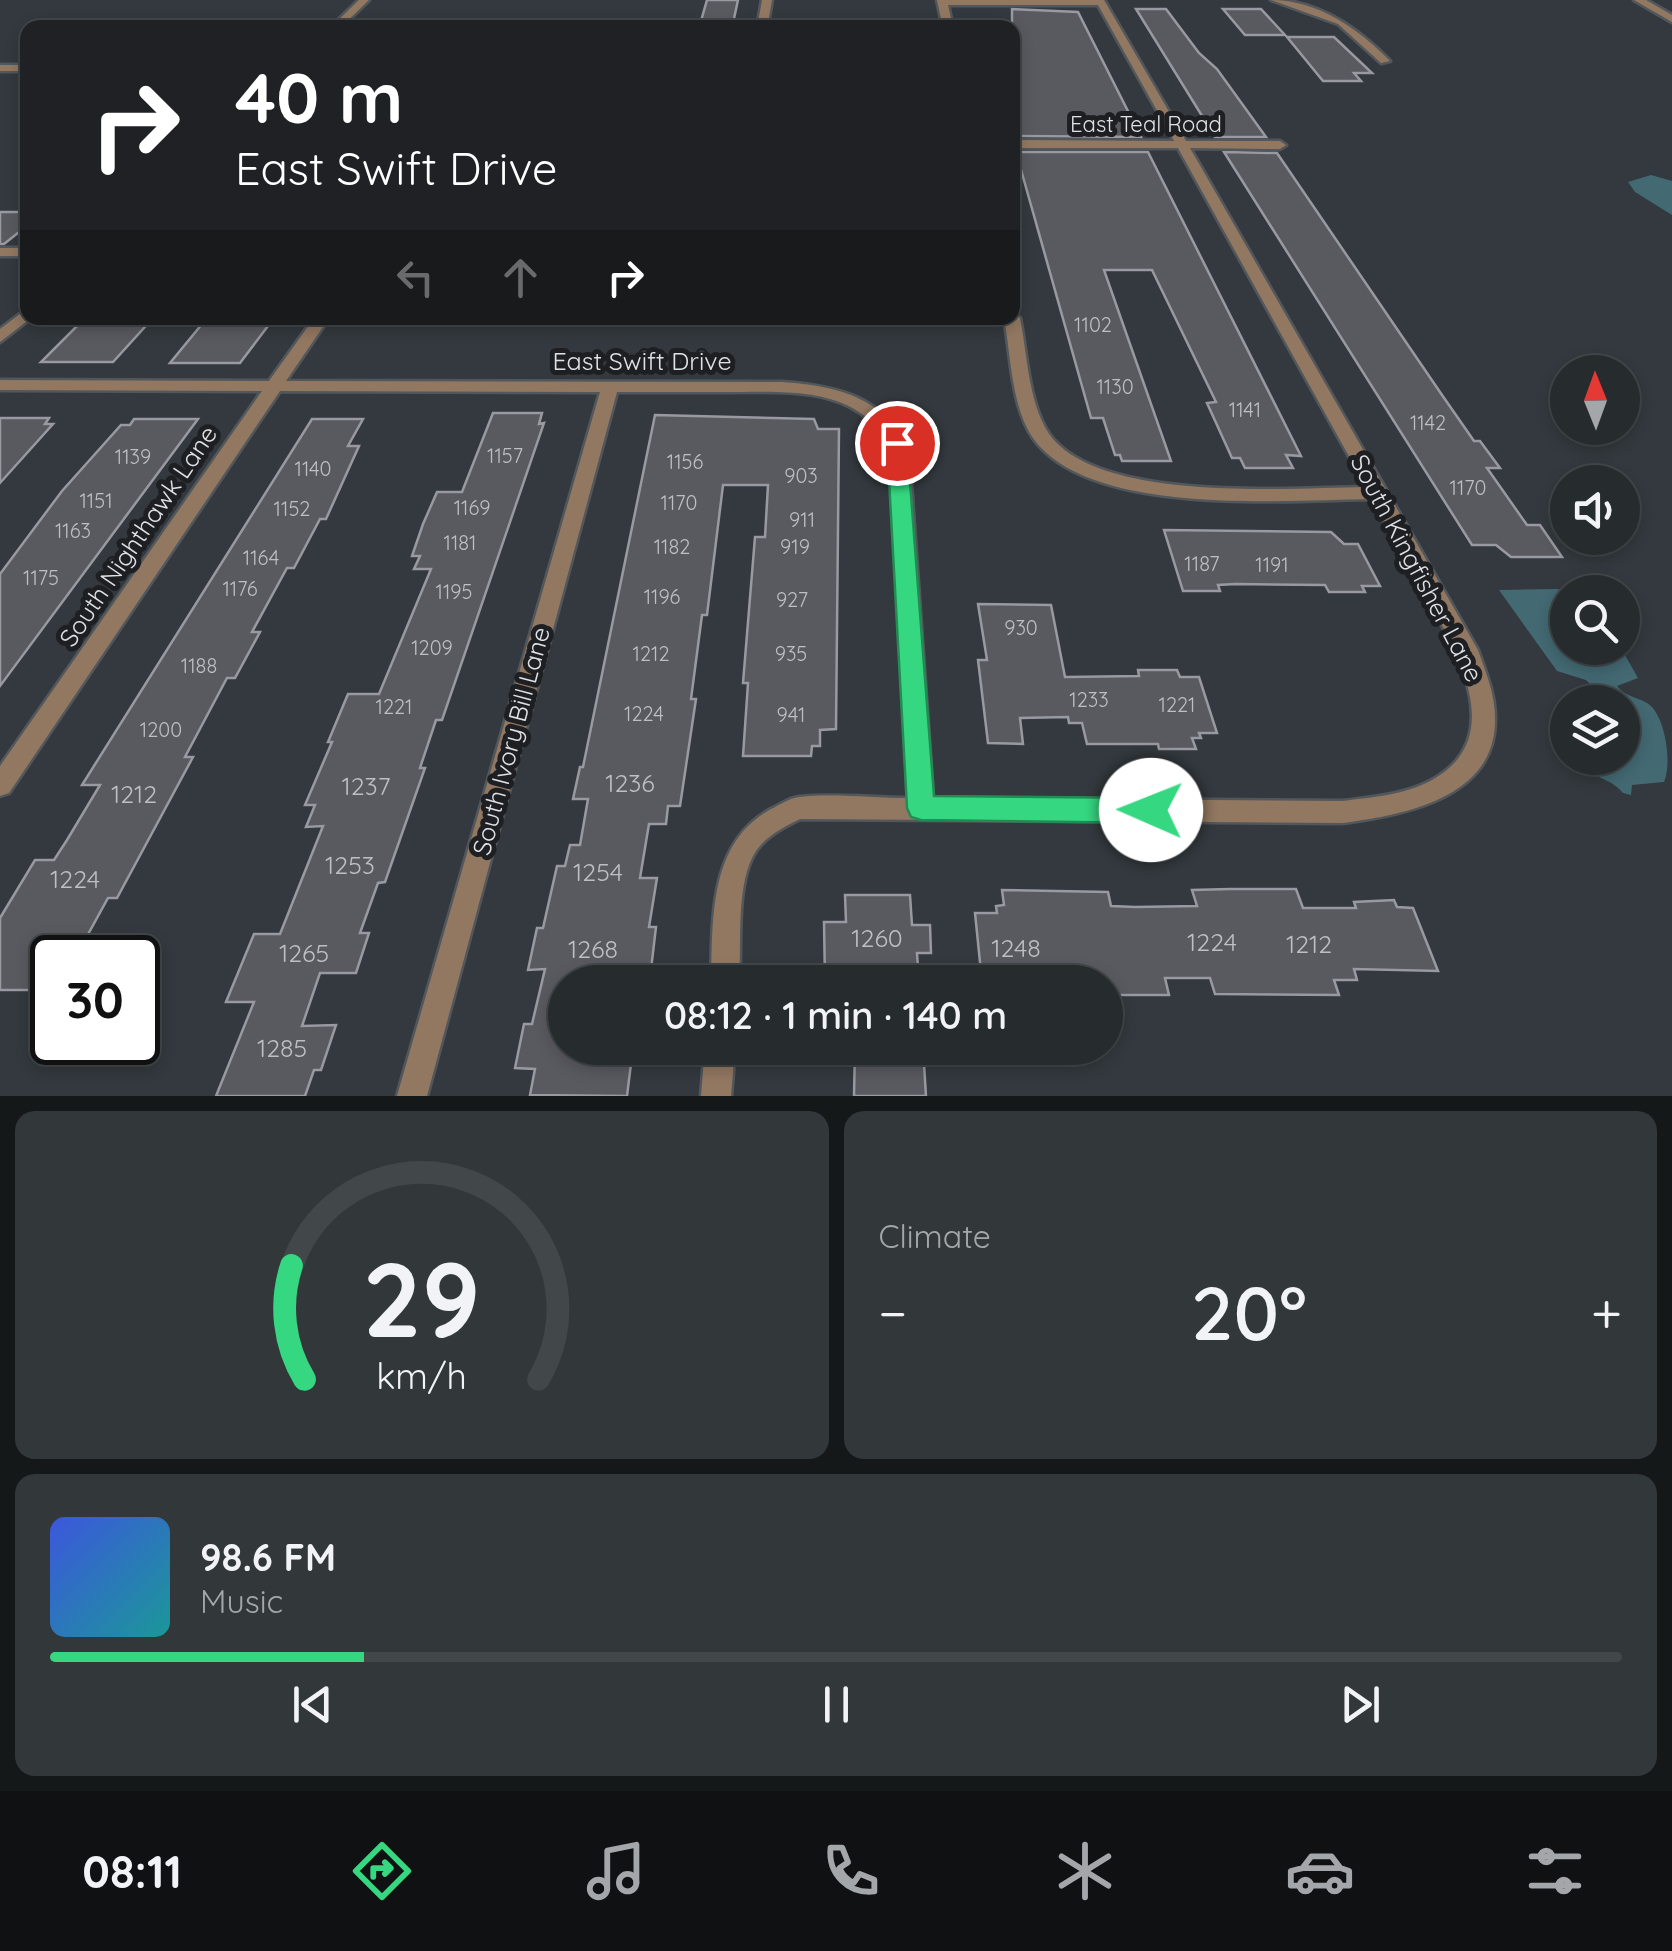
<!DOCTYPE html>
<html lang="en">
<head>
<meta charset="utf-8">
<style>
  body { margin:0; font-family:Quicksand,sans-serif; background:#32373a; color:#f1f3f6; height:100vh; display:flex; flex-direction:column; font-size:38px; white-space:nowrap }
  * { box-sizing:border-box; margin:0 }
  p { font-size:32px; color:#a4a7aa }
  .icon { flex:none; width:55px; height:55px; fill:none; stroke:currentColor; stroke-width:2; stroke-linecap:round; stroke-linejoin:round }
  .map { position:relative; height:1096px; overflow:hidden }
  .drawer { display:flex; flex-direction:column; gap:15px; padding:15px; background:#151819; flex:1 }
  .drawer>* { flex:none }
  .guide { position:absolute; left:20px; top:20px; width:1000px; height:305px; border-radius:20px; box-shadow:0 5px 15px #0003,0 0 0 2px #42474a; background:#202124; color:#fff; overflow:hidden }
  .needle { width:65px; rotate:359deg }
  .buttons { position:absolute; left:1550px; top:355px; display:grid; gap:20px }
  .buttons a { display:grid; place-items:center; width:90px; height:90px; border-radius:50%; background:#262b2e; box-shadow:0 5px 15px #0003,0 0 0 2px #42474a; font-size:50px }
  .speed { position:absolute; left:30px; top:935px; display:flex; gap:20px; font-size:50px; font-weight:700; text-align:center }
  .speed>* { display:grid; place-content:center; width:130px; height:130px; border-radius:50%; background:#262b2e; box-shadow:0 5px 15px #0003,0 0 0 2px #42474a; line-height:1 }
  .speed .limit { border:5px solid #111; border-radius:15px; background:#fff; color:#111 }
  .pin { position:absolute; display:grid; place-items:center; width:85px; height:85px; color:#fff; margin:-42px; border:5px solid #fff; border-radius:50%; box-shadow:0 2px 10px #0007 }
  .me { position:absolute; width:110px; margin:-55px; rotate:271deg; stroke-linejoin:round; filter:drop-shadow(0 0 8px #0008) }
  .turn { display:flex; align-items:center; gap:35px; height:210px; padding:0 50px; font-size:45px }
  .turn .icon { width:130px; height:130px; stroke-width:2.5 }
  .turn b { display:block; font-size:70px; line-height:85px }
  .lanes { display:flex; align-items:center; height:95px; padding:0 50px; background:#0003; justify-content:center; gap:50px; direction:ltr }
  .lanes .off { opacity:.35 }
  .big { font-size:75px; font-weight:600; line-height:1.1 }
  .drawer .widget { flex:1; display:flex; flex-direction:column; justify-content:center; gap:15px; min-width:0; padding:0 35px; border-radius:20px; background:#32373a }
  .drawer .dial { align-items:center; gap:0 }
  .dial svg { height:260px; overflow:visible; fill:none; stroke:#42474a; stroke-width:7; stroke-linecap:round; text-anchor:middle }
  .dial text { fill:#f1f3f6; stroke:none }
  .song { display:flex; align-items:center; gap:30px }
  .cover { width:120px; height:120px; border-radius:15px; background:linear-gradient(135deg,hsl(230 70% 55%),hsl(180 70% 35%)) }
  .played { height:10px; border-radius:5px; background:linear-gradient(90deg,#35d881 20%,#42474a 20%) }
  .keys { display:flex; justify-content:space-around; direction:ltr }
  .heat { display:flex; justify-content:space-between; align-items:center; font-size:55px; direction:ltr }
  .drawer .tiles { flex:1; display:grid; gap:15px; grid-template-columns:1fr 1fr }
  .widget:last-child { grid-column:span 2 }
  .trip { position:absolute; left:548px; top:965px; width:575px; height:100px; border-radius:50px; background:#262b2e; box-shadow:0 5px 15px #0003,0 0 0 2px #42474a; font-weight:600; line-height:100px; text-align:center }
  .tabs { display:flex; height:160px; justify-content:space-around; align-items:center; background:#0f1112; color:#a4a7aa }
  .tabs .icon { width:70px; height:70px }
  .tabs .on { color:#35d881 }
  .tabs b { font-size:45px; color:#f1f3f6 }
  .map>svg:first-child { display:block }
  .water { fill:#436972 }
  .building { fill:#595960; stroke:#9999a1; stroke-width:2.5 }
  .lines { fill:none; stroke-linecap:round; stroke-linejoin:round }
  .minor-casing { stroke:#52575c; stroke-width:5 }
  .tertiary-casing { stroke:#52575c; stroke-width:5 }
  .minor { fill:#937861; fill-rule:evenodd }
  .tertiary { fill:#937861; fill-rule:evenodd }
  .route { fill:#35d881; stroke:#228c54; stroke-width:2.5 }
  .labels { text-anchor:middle; stroke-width:10; stroke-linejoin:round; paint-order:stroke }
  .number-label { font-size:20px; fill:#bdbfc4 }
  .far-street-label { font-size:22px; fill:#dee1e5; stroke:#1d1f22 }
  .street-label { font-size:25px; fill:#dee1e5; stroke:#1d1f22 }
  .near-number-label { font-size:25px; fill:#bdbfc4 }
</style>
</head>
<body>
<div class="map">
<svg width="1672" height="1096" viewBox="0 0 1672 1096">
  <rect width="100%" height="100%" fill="#33393e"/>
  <path class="water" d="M1651 175 1672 181V215L1635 192 1628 182Z
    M1557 589 1575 592H1568V648H1621L1638 678 1617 686C1626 698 1641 697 1651 706 1666 721 1672 764 1664 782L1632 785 1631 795 1623 793C1610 776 1586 778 1576 758H1622V702L1567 704V697L1590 691 1593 687 1586 680 1557 671 1499 590Z"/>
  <path class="building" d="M707 0H738L732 28H699Z
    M1012 9 1078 12 1141 137 1012 136Z
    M1136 9H1166L1199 53 1217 69 1266 137H1215Z
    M1223 9H1261L1285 35H1245Z
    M1287 37H1334L1372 73H1354L1361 81H1323Z
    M1016 152H1148L1301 456 1286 455 1293 468H1245L1240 458H1232L1207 403 1216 402 1152 270H1104L1171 461H1122L1120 455H1115L1103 418H1091Z
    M1224 152 1277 153 1442 395 1474 441H1480L1500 468H1487L1527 525H1540L1562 557H1511L1496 545H1472Z
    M0 212H28V225L4 244H0Z
    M85 318H153L113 362H41Z
    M207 318H274L240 363H170Z
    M493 413H542L539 424 544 423 442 720H436L420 768H425L385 882 378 883 360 933H369L356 973H320L302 1026 336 1025 321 1070H314L305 1096H216L254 1002H226L254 934H280L323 826 306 827 315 805H305L332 742H328L348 694H379L431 569H414L420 556H412L423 524 437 492H462Z
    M655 415 814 419 818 429H839L836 729 820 730V746H812L811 756H743L748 683H743L755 537H765L768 485H723L707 615H702L691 699H696L680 806H668L666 824H649L640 878H657L649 927H656L650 978H637L636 982H565V1048H633L627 1096 530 1095 535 1069 515 1068 524 1024H532L545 969 528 970 537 928H543L557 866H565L570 845H580L588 799H573L580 767H583Z
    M0 418H49L45 424H53L0 483Z
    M134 419H198L0 686V574L62 491 121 425H130Z
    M312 419H363L348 446H359L326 519H320L294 568H287L252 632H260L235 678H227L185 757H193L117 898H108L75 958H52V990H0V918L35 860H54L67 840 100 785H82Z
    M1164 530 1331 532 1344 544H1358L1380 586H1362L1365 592H1329L1325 585 1236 584 1218 585 1220 591H1183Z
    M978 604 1051 605 1065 677 1139 676 1138 670H1177L1180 677H1199L1217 733H1199L1201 738H1192L1196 749H1159L1158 744H1087L1082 723H1069L1068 717 1020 718 1023 744 988 743 978 660H987Z
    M1230 889H1296L1303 908H1356L1354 902 1394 900 1397 907 1413 908 1438 971 1354 969 1357 980H1334L1339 995 1215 994 1210 978H1165L1169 995H1105V982H982L975 913H997L996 906 1004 905 1002 890 1108 892 1111 906 1135 907 1197 906 1192 890Z
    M845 895H910L912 925H930L931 953H917L919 982H825L824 922H846Z
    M855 1048H923L926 1096H854Z"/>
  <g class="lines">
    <defs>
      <path id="minor" d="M762 0H772L767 28H757Z
        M937 0H1104L1186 141H1280L1286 145 1280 149 1190 148 1478 650C1486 673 1495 694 1495 718 1497 798 1403 815 1343 823L800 819C784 827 766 836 756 851 735 883 742 945 739 982H711C713 920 708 843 771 809 780 805 789 798 799 797 834 793 873 798 908 798L891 454C866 384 786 392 725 392 689 392 653 392 617 392L427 1096H397L600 392 280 391 9 793 0 796V766L262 391 0 390V380L269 381 314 318H329L286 381 782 382C838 386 887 397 909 454L933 798 1343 801C1373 797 1405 795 1432 780 1510 737 1455 648 1424 593 1407 562 1390 530 1372 499 1285 500 1089 517 1033 438 1011 406 1011 355 1004 318H1012V314L1020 318C1027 353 1028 397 1046 429 1089 504 1290 488 1366 487L1178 148H1012V140L1174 141 1098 5H948L953 28H943Z
        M1271 0C1318 0 1359 29 1390 61L1381 63 1338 24Z
        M1634 0H1646L1672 15V22Z
        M0 65H28V71H0Z
        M0 248H28V256H0Z
        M705 1048H735L731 1096H701Z"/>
      <path id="tertiary" d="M359 0H369L340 28H330Z
        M28 308V318H31L0 342V329Z"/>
    </defs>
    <use href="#minor" class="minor-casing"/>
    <use href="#tertiary" class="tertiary-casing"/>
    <use href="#minor" class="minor"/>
    <use href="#tertiary" class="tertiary"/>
  </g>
  <path class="route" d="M897 437 907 443 934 796 1151 798 1161 802 1166 810 1161 819 1151 823 921 820 911 817 907 808 887 443Z"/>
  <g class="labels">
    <g class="number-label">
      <text x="1093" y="332">1102</text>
      <text x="1115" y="394">1130</text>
      <text x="1245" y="417">1141</text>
      <text x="1428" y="430">1142</text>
      <text x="505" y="463">1157</text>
      <text x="133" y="464">1139</text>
      <text x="685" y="469">1156</text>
      <text x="313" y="476">1140</text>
      <text x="801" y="483">903</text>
      <text x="1468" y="495">1170</text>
      <text x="96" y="508">1151</text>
      <text x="679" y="510">1170</text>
      <text x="472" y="515">1169</text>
      <text x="292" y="516">1152</text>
      <text x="802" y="527">911</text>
      <text x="73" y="538">1163</text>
      <text x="460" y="550">1181</text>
      <text x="672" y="554">1182</text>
      <text x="795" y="554">919</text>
      <text x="261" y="565">1164</text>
      <text x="1202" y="571">1187</text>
      <text x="1272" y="572">1191</text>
      <text x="41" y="585">1175</text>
      <text x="240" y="596">1176</text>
      <text x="454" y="599">1195</text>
      <text x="662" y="604">1196</text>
      <text x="792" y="607">927</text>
      <text x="1021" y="635">930</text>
      <text x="432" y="655">1209</text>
      <text x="651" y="661">1212</text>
      <text x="791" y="661">935</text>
      <text x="199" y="673">1188</text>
      <text x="1089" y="707">1233</text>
      <text x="1177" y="712">1221</text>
      <text x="394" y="714">1221</text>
      <text x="644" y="721">1224</text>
      <text x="791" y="722">941</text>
      <text x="161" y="737">1200</text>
    </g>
    <g class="far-street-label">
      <text x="1146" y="132">East Teal Road</text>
    </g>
    <g class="street-label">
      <text x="642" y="370">East Swift Drive</text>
      <text transform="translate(138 536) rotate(-56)" y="9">South Nighthawk Lane</text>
      <text transform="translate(1417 568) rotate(62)" y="9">South Kingfisher Lane</text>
      <text transform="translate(511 741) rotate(-75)" y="9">South Ivory Bill Lane</text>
    </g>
    <g class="near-number-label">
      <text x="630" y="792">1236</text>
      <text x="366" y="795">1237</text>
      <text x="134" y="803">1212</text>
      <text x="350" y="874">1253</text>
      <text x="598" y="881">1254</text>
      <text x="75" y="888">1224</text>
      <text x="877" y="947">1260</text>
      <text x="1212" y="951">1224</text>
      <text x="1309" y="953">1212</text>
      <text x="1016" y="957">1248</text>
      <text x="593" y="958">1268</text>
      <text x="304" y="962">1265</text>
      <text x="282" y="1057">1285</text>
    </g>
  </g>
</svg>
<div class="buttons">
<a><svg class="needle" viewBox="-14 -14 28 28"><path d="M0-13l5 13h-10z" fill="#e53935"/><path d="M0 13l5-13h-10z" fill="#a4a7aa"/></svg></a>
<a><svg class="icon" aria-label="sound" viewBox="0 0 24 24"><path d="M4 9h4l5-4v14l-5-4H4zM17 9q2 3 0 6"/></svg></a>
<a><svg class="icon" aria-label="search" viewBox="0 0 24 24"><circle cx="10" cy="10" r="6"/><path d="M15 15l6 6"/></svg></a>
<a><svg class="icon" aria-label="layers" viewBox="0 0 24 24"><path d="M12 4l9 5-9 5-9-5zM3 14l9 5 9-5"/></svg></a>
</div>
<div class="speed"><div class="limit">30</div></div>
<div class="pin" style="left:897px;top:443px;background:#d93025"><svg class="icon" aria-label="arrive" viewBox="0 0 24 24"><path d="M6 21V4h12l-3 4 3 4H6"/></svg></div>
<svg class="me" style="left:1151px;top:810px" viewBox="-20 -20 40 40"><circle r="19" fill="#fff"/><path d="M0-13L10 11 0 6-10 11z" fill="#35d881"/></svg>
<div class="trip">08:12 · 1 min · 140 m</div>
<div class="guide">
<div class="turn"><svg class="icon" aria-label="right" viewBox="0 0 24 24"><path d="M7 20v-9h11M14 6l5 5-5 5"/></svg><div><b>40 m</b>East Swift Drive</div></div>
<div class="lanes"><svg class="icon off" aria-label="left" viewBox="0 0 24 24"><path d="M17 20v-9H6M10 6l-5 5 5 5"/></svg><svg class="icon off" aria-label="ahead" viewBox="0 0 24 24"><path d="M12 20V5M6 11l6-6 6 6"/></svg><svg class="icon" aria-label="right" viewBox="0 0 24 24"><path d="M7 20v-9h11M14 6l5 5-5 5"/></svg></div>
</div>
</div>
<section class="drawer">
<div class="tiles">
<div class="widget dial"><svg viewBox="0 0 100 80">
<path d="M14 69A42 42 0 1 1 86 69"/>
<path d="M14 69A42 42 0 0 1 10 34" stroke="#35d881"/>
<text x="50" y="56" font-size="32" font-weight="700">29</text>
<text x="50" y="72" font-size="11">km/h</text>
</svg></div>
<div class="widget"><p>Climate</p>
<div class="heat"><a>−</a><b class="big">20°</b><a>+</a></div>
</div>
<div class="widget">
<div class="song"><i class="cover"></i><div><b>98.6 FM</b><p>Music</p></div></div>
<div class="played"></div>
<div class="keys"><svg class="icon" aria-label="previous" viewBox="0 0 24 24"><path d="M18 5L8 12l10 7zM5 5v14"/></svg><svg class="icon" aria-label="pause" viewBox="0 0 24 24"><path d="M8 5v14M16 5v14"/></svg><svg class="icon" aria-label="next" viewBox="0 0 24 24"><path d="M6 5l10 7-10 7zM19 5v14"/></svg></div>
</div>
</div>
</section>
<nav class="tabs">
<b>08:11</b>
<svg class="icon on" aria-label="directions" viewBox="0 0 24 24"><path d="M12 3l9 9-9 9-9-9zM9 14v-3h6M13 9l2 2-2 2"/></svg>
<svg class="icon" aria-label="music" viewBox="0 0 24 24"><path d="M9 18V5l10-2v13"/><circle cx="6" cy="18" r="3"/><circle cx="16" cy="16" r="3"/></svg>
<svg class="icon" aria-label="phone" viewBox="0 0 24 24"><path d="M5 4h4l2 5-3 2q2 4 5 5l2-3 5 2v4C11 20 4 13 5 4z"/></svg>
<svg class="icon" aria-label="climate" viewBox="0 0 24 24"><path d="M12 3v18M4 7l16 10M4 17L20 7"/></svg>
<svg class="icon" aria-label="car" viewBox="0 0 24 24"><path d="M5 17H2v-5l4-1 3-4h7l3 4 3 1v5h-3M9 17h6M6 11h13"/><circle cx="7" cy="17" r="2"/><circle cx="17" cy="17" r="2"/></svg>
<svg class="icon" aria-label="filters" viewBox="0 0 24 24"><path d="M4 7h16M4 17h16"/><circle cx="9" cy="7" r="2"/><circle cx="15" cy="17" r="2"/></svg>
</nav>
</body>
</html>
